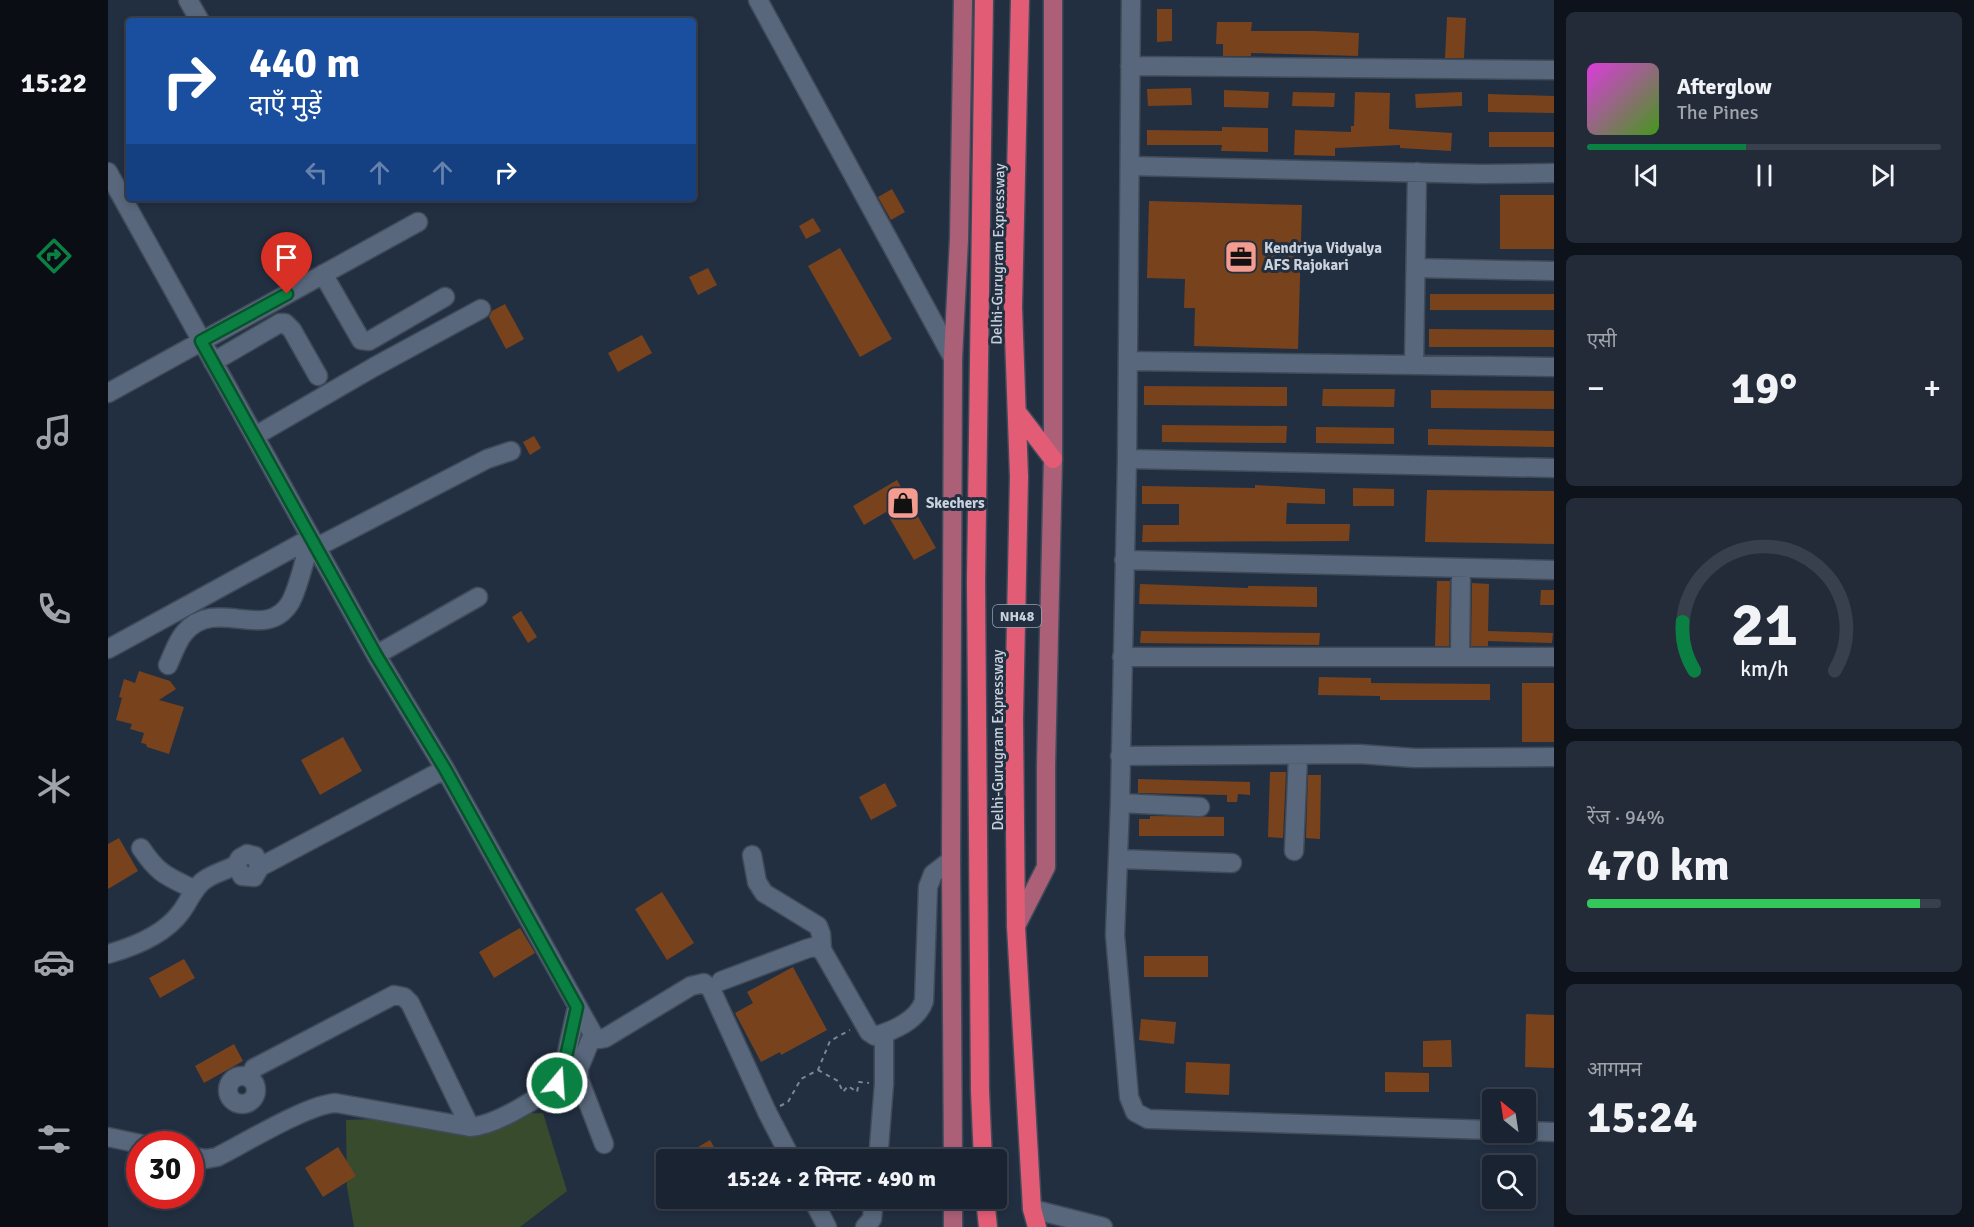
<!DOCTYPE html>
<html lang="hi">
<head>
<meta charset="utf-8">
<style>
  body { margin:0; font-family:Signika,"Noto Sans Devanagari",sans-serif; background:#232b39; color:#f1f3f6; height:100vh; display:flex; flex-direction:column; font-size:22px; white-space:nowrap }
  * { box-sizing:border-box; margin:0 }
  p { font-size:20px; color:#9fa4ab }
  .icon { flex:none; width:33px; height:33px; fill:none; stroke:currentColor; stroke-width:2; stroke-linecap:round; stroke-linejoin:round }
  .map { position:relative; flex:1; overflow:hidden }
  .drawer { display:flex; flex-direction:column; gap:12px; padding:12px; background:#0e131b; width:420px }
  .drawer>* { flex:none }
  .top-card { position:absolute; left:18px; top:18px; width:570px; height:183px; border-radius:6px; box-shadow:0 3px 9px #0003,0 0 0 2px #38404d; background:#1a4fa0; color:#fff; overflow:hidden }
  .needle { width:39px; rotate:330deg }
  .tools { position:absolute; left:1374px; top:1089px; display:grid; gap:12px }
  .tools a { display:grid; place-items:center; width:54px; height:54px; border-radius:6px; background:#1a2331; box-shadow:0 3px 9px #0003,0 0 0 2px #38404d; font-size:30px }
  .speed { position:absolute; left:18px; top:1131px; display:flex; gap:12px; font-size:30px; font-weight:700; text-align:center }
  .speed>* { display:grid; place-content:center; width:78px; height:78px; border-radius:50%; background:#1a2331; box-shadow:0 3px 9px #0003,0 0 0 2px #38404d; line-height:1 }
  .speed .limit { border:9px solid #d22; background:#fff; color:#111 }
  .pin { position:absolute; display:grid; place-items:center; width:51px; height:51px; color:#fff; margin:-62px -26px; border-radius:50% 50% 50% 0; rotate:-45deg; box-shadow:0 0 6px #0007 }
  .pin .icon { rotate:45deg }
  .me { position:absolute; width:66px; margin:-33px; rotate:18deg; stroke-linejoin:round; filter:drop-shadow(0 0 4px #0008) }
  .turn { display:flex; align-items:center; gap:21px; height:126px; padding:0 24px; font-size:27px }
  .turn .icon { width:78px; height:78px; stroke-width:2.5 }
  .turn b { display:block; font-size:42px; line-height:51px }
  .lanes { display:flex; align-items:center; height:57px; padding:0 24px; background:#0003; justify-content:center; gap:30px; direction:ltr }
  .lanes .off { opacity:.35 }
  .big { font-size:45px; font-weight:700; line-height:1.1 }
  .drawer .card { flex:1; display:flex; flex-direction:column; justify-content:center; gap:9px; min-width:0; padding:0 21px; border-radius:9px; background:#232b39 }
  .drawer .dial { align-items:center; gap:0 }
  .dial svg { height:156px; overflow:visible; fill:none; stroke:#38404d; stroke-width:7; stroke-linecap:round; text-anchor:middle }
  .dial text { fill:#f1f3f6; stroke:none }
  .song { display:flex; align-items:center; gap:18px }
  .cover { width:72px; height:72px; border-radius:9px; background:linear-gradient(135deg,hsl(300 70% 55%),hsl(100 70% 35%)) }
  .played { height:6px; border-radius:3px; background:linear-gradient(90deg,#0b8043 45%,#38404d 45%) }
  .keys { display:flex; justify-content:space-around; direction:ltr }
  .heat { display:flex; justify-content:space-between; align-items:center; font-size:33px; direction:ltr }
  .charge { height:9px; border-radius:4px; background:linear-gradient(90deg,#34c759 94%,#38404d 0) }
  .trip { position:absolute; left:548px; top:1149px; width:351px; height:60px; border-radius:6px; background:#1a2331; box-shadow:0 3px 9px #0003,0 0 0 2px #38404d; font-weight:700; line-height:60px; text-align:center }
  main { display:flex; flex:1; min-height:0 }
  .tab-bar { display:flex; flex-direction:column; width:108px; justify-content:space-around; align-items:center; background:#0a0e14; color:#9fa4ab }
  .tab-bar .icon { width:42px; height:42px }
  .tab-bar .on { color:#0b8043 }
  .tab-bar b { font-size:27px; color:#f1f3f6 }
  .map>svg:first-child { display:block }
  .green { fill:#384c2d }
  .building { fill:#78421d }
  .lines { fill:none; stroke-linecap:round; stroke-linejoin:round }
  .minor-casing { stroke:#404b5a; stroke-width:21 }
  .major-casing { stroke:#404b5a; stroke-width:21 }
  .highway-casing { stroke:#404b5a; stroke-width:21 }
  .path { stroke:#7c8795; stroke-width:2; stroke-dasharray:4.5 4.5; stroke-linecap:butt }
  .minor { stroke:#58677b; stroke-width:18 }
  .major { stroke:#ab6078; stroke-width:18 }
  .highway { stroke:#e35c76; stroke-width:18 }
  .route-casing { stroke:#07532c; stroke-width:15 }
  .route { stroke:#0b8043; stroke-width:10 }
  .labels { text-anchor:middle; stroke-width:6; stroke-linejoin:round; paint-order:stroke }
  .shield { fill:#222f41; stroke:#98a1ae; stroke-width:1.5 }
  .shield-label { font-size:14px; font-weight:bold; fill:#cad2dd }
  .poi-label { font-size:15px; font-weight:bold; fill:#cad2dd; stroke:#222f41; text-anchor:start }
  .street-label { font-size:15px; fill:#cad2dd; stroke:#222f41 }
</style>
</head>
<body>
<main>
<nav class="tab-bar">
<b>15:22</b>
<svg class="icon on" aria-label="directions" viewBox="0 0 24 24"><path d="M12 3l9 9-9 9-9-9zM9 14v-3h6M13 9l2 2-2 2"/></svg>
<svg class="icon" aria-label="music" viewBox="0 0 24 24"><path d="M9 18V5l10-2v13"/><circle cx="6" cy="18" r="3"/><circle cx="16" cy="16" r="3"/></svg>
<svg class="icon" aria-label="phone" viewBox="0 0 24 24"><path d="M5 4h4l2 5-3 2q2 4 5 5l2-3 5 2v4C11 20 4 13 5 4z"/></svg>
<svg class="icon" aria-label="climate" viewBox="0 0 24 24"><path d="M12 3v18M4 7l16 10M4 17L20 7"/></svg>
<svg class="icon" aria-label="car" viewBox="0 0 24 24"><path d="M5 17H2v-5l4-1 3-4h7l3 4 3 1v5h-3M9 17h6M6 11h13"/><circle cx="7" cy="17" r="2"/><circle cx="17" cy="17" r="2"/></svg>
<svg class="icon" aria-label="filters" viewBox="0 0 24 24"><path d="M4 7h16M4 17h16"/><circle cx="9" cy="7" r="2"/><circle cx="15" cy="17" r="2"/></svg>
</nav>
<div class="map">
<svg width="1446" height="1227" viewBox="0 0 1446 1227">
  <rect width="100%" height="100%" fill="#222f41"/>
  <path class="green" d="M435 1113 459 1191 412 1227H246L239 1187 238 1120Z"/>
  <path class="building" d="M1049 9H1064V41L1049 42Z
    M1339 17 1358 18 1356 58H1337Z
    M1109 22H1144L1143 31H1207L1251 33 1250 56 1143 53V56H1115V44H1108Z
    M1083 88 1084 105 1040 106 1039 89Z
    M1116 90 1161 92 1160 108 1116 107Z
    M1185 92 1227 93 1226 107 1184 106Z
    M1247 92 1282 93 1281 129 1344 133 1343 151 1292 148V145L1227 148V156L1186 155 1187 130 1243 132V126H1246Z
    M1354 92V106L1308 108 1307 94Z
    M1380 94 1446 96V113L1380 112Z
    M1114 127 1160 128V152L1113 151 1114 145H1039V130L1114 131Z
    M1381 132H1446V147H1381Z
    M784 189 797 212 783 220 770 197Z
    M1392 195H1446V249H1392Z
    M1041 201 1194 205 1190 349 1086 346 1087 308H1076L1077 279 1039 278Z
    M705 218 713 231 698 239 691 226Z
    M732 248 784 339 752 357 700 266Z
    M600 268 609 285 590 295 581 277Z
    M1322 294H1446V310H1322Z
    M397 304 416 339 398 349 381 317 384 311Z
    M1321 329 1446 330V347H1321Z
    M534 335 544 353 510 372 500 353Z
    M1036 386 1179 387V406L1036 405Z
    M1215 389H1287L1286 407 1214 406Z
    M1323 390 1446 391V409L1323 408Z
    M1054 425 1179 426 1178 443 1054 442Z
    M1208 427 1286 428V444L1208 443Z
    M1320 429 1446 431V447L1320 445Z
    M426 436 433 448 422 455 415 442Z
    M789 480 828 548 806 560 778 512 756 525 745 506Z
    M1147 485 1217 489V504L1179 503 1178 524H1242L1241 541 1034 542 1035 525H1071V504H1034V486L1147 488Z
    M1245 488 1286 489V506H1245Z
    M1319 490 1446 491V544L1317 542Z
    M1329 581H1342L1341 646H1327Z
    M1364 583 1381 584 1380 631 1445 633 1444 643 1380 641V646H1363Z
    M1032 584 1140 588V586L1209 587V607L1031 604Z
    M1433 590H1446V605H1432Z
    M413 611 429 637 420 643 404 617Z
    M1033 631 1212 633 1211 645 1032 643Z
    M31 671 62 681 68 689 51 700 76 707 61 754 39 747 38 744 33 743 36 733 22 729 24 724 8 720 14 698 11 697 16 679 27 683Z
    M1211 677 1263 678V683L1382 684V700H1272V696L1210 695Z
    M1414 683H1446V742H1414Z
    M235 737 254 771 212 795 193 760Z
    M1162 772H1178L1175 838 1160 837Z
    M1200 775H1213L1212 839 1198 838Z
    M1030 779 1142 782V795L1130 794 1129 802H1119V795L1030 793Z
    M777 783 789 806 763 820 751 797Z
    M1042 816 1116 817V836H1031V819H1042Z
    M11 838 30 871 0 889V844Z
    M554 892 586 943 559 960 527 909Z
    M412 928 427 953 386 978 371 952Z
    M1036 956H1100V977H1036Z
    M76 959 87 978 52 998 41 978Z
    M685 967 719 1030 673 1055 672 1052 653 1062 627 1013 645 1003 639 992Z
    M1418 1014 1446 1015V1068L1417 1067Z
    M1033 1019 1068 1022 1066 1044 1031 1040Z
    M1343 1040 1344 1067H1315V1041Z
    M126 1044 135 1061 96 1083 87 1066Z
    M1078 1062 1122 1064 1121 1095 1077 1093Z
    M1277 1072 1321 1073V1092H1277Z
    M602 1140 610 1154 599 1160H568Z
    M230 1147 248 1176 215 1197 197 1168Z"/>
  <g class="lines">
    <defs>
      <path id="minor" d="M80 0 92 21
        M650 0 845 358
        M1023 0 1019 459 1012 803 1007 935 1021 1097 1027 1112 1040 1119 1384 1130
        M1022 66 1446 70
        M1022 166 1373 174 1446 173
        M0 172 268 655 337 769 485 1034 491 1039 497 1038 583 986 596 983 603 989 659 1112 684 1160
        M1308 268 1446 271
        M215 274 253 340 261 341 337 297
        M1020 361 1446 367
        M105 362 172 323H177L184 330 210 376
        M1306 365 1309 172
        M0 393 310 222
        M147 436 266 367 373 309
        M1019 459 1446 468
        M209 547 379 459 403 451
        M1016 560 1446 570
        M0 649 203 538
        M268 655 370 597
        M1014 657H1446
        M1352 657 1353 568
        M60 665C65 654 69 641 77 632 109 596 157 643 182 603 190 590 198 554 203 538
        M1012 756 1251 754 1307 758 1446 757
        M1012 803 1092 807
        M33 848C51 875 59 876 87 890
        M1186 851 1190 756
        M644 855 649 882 656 893 710 926 713 934 714 950
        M1010 859 1124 863
        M152 867 147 856 139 854 132 858 128 865 134 876 146 877 152 867 337 769
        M0 954C25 947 57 934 73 912 81 902 86 886 98 879 107 873 119 870 128 865
        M613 981 698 949 705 947 714 950 761 1032 767 1036C785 1031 810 1020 816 1001L820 887 825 874 843 860
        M485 1034 471 1068V1079L496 1144
        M120 1090a14 14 0 1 1 28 0a14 14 0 1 1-28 0Z
        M141 1078 146 1068 150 1066 286 995 296 997 302 1003 362 1127
        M1418 1131 1446 1132
        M0 1137 33 1144
        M82 1156 98 1159 109 1157C137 1143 200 1104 228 1103L362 1127C387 1126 429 1099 449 1083L454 1075 469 1007
        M770 1160 776 1084V1034
        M704 1198 719 1227
        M924 1209 995 1227
        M757 1227 764 1219 766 1198"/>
      <path id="major" d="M908 926 938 867V766L945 459V0
        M845 1160 843 860 845 358 851 239 855 0
        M845 1227V1198"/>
      <path id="highway" d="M912 0 905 307 911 477 906 719 908 926 924 1209 929 1227
        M909 412 945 459
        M875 1160 872 1091 868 581 876 0
        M877 1198 880 1227"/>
    </defs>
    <use href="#minor" class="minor-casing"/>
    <use href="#major" class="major-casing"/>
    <use href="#highway" class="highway-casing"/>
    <path class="path" d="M710 1070 730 1081 735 1092 740 1086 749 1092 751 1082 761 1083
      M672 1106 680 1102 693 1079 710 1070 722 1041 742 1030"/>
    <use href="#minor" class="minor"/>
    <use href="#major" class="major"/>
    <use href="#highway" class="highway"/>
  </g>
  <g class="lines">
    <defs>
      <path id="route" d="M179 294 93 341 268 655 337 769 469 1007 454 1075 449 1083"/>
    </defs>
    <use href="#route" class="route-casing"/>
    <use href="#route" class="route"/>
  </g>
  <defs>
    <symbol id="office-square" viewBox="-11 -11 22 22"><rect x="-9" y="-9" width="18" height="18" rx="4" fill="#f59c90" stroke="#222f41"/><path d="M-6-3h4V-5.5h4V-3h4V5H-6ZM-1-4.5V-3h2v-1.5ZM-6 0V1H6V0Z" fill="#111"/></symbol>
    <symbol id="shop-square" viewBox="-11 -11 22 22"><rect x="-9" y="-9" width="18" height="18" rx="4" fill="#f59c90" stroke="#222f41"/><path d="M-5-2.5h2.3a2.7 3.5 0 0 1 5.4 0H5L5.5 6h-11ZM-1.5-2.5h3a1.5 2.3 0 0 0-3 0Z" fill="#111"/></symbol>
  </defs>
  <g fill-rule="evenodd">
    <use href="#office-square" x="1114" y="238" width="38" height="38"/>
    <use href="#shop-square" x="776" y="484" width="38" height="38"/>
  </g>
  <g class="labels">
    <rect class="shield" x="885" y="605" width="48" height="22" rx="4.5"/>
    <g class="shield-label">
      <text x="909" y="621">NH48</text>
    </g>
    <g class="poi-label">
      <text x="1156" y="253">Kendriya Vidyalya<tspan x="1156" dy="17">AFS Rajokari</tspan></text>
      <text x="818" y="508">Skechers</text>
    </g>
    <g class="street-label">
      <text transform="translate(890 254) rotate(-89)" y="5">Delhi-Gurugram Expressway</text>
      <text transform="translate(890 740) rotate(-90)" y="5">Delhi-Gurugram Expressway</text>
    </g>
  </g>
</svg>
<div class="tools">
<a><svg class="needle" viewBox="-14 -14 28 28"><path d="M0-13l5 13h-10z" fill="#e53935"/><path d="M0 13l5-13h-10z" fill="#9fa4ab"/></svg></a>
<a><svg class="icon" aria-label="search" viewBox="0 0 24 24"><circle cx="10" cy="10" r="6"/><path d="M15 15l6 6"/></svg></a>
</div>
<div class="speed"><div class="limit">30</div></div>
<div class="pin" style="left:179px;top:294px;background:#d93025"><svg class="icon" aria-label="arrive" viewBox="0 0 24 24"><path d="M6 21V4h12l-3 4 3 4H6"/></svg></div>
<svg class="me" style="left:449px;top:1083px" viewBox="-20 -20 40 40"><circle r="17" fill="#0b8043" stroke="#fff" stroke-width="3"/><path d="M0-11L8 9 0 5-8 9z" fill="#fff"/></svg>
<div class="trip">15:24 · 2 मिनट · 490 m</div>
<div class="top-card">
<div class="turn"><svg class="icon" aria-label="right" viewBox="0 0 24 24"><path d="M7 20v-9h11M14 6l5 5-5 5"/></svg><div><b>440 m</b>दाएँ मुड़ें</div></div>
<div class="lanes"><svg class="icon off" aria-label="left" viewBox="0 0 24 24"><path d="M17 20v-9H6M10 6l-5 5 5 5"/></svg><svg class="icon off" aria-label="ahead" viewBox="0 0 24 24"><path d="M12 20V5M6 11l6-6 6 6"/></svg><svg class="icon off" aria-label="ahead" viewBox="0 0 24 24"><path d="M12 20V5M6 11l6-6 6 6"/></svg><svg class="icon" aria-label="right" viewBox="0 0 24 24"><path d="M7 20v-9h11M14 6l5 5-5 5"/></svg></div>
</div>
</div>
<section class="drawer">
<div class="card">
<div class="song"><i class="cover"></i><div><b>Afterglow</b><p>The Pines</p></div></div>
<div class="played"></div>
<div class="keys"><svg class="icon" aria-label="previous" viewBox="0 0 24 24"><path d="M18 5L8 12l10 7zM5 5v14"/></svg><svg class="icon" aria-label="pause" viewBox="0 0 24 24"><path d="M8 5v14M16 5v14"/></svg><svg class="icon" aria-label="next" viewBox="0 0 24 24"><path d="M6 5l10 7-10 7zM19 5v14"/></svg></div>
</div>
<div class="card"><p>एसी</p>
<div class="heat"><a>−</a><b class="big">19°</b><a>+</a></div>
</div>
<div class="card dial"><svg viewBox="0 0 100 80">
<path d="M14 69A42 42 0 1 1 86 69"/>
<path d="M14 69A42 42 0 0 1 8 44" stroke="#0b8043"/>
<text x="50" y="56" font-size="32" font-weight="700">21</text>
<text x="50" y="72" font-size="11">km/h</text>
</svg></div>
<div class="card"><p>रेंज · 94%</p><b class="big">470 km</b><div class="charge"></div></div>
<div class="card"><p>आगमन</p><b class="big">15:24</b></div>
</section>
</main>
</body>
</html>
